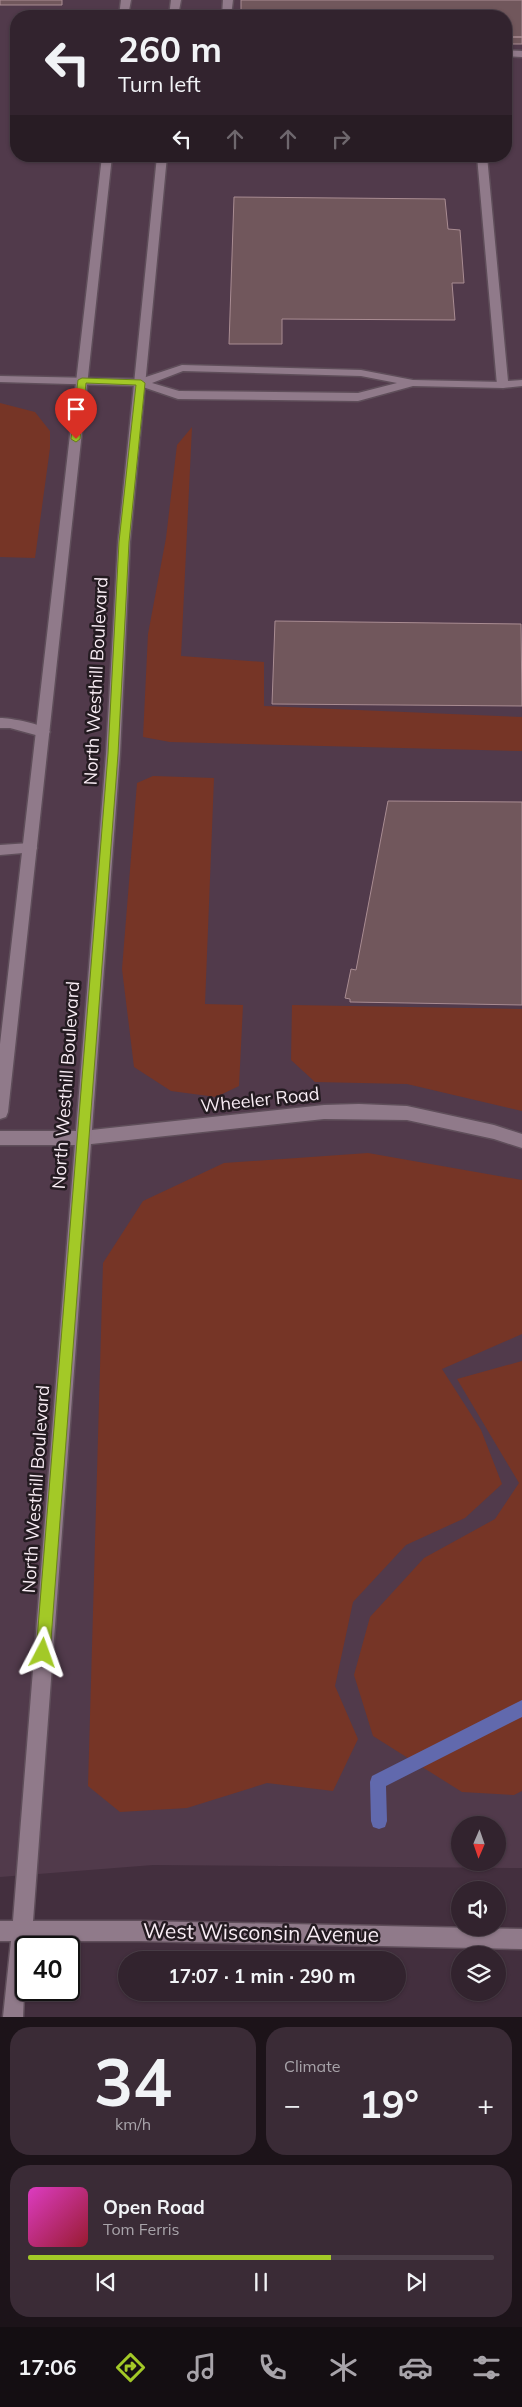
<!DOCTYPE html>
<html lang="en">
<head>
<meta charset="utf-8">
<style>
  body { margin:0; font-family:Mulish,sans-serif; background:#3a2b36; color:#f1f3f6; height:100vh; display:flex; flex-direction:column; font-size:19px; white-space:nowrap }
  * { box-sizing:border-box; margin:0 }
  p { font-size:16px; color:#a8a4aa }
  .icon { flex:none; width:28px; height:28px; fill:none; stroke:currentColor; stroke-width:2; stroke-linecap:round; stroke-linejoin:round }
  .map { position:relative; height:2017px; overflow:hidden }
  .drawer { display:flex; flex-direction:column; gap:10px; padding:10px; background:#1c1319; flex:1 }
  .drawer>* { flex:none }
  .hud { position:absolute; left:10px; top:10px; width:502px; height:152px; border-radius:20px; box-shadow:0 1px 4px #0004,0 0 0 1px #4d404a; background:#32232e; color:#f1f3f6; overflow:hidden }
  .needle { width:32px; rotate:182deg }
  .tools { position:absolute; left:451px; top:1816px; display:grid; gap:10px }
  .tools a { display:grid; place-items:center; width:55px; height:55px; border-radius:50%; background:#32232e; box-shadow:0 1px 4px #0004,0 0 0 1px #4d404a; font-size:25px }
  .speed { position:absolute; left:15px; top:1936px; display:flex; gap:10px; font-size:25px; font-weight:700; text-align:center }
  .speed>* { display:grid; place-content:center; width:65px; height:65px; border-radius:50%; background:#32232e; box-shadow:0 1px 4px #0004,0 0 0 1px #4d404a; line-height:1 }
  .speed .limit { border:2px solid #111; border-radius:8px; background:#fff; color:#111 }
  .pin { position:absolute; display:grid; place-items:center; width:42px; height:42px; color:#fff; margin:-51px -21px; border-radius:50% 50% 50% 0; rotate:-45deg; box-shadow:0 0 5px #0007 }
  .pin .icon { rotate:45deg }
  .me { position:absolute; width:55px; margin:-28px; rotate:4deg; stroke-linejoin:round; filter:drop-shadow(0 0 4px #0008) }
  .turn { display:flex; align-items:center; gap:18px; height:105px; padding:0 25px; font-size:22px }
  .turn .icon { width:65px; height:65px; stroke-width:2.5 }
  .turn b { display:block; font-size:35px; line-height:42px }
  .lanes { display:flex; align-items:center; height:48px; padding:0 25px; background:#0003; justify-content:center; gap:25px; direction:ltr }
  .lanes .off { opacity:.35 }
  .big { font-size:38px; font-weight:700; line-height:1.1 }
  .drawer .widget { flex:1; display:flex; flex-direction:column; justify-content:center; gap:8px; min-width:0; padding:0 18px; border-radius:20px; background:#3a2b36 }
  .drawer .dial { align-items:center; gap:0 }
  .dial b { font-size:65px; line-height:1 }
  .song { display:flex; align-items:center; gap:15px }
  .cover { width:60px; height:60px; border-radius:8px; background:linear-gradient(135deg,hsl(310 70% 55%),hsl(350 70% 35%)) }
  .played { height:5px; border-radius:2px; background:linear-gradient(90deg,#a3c927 65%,#4d404a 65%) }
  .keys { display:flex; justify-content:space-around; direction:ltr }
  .heat { display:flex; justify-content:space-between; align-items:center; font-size:28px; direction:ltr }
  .drawer .tiles { flex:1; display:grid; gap:10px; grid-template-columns:1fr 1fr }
  .widget:last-child { grid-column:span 2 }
  .trip { position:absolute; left:118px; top:1951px; width:288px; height:50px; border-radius:25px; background:#32232e; box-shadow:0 1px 4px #0004,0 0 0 1px #4d404a; font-weight:700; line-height:50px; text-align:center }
  .tabs { display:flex; height:80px; justify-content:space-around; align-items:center; background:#140e12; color:#a8a4aa }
  .tabs .icon { width:35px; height:35px }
  .tabs .current { color:#a3c927 }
  .tabs b { font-size:22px; color:#f1f3f6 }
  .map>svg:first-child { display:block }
  .built { fill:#513a4b; fill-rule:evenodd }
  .green { fill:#763526 }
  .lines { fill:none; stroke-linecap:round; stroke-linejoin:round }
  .stream { fill:#6169ad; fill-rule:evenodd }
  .building { fill:#71575c; stroke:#a98c92 }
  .lane-casing { stroke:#5f4e5a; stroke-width:3 }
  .street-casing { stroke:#5f4e5a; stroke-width:3 }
  .secondary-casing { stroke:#5f4e5a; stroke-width:3 }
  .lane { fill:#907a8a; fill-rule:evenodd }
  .street { fill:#907a8a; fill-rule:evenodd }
  .secondary { fill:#907a8a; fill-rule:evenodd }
  .route { fill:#a3c927; stroke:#6a8319 }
  .labels { text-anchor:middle; stroke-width:5; stroke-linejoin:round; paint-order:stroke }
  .street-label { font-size:18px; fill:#f8ecf4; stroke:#241b21 }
  .near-street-label { font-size:21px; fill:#f8ecf4; stroke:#241b21 }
</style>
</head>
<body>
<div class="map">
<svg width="522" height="2017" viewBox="0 0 522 2017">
  <rect width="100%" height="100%" fill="#432f3e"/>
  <path class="built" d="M0 0H522V1868L153 1865 0 1877ZM16 16H506V156H16ZM460 1825H498V1862H460Z"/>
  <path class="green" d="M0 403 35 412 50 431V448L35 558 0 557Z
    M192 427 181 656 264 662V706L522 717V751L170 742 143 737 148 634 166 538 177 445Z
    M153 776 214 778 205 1004 243 1005 239 1086 216 1097 171 1091 134 1067 122 969 137 783Z
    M292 1005 522 1009V1111L407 1084 315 1082 291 1060Z
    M368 1153 522 1180V1334L442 1369 481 1430 502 1484 465 1518 406 1545 353 1602 335 1686 358 1739 333 1791 267 1783 187 1808 120 1812 88 1786 103 1263 143 1201 224 1163Z
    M522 1361V1791L514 1795 462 1792 373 1736 354 1675 370 1617 424 1558 495 1519 519 1483 457 1379Z"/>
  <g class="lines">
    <path class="stream" d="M522 1700V1717L386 1786 387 1821 385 1827 379 1829 373 1827 371 1821 370 1782 372 1776Z"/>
  </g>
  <path class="building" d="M0 0H62V5H0Z
    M241 0H522V37H506V16H241Z
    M506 37H522V44H506Z
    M234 197 445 199 448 229 460 230 464 283H452L455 320 282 319V344H229Z
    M275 621 521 624 522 706 272 704Z
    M388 801 522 802V1005L350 1002V999L345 998 351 969 356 970Z"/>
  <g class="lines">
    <defs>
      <path id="lane" d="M223 0H233L231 16H222Z
        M506 50 522 51V57L506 56Z
        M477 156H487L508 381 522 380V386L503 388 497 385Z
        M0 718C10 718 45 724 50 732L43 737 10 728H0Z
        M30 843 35 844 37 848 35 852 0 855V845Z"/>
      <path id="street" d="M182 365 361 370 413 380 503 382 509 385 503 388 413 386 358 401 178 399 140 386 0 382V376L140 379ZM183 371 361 376 397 383 358 393 179 391 152 383Z
        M359 1104 407 1106 494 1125 522 1134V1148L494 1139 407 1120 324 1119 82 1145H0V1131H82L324 1105Z"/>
      <path id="secondary" d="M121 0H131L128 16H119Z
        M171 0H181L178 16H169Z
        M102 156H112L8 1112 6 1117 0 1119V1044Z
        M157 156H167L130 542 120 754 33 1921H141L522 1929V1949L141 1941H31L30 1948H26L23 2017H3L11 1941H0V1921H13L106 754 118 542Z"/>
    </defs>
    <use href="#lane" class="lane-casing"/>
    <use href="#street" class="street-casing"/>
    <use href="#secondary" class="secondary-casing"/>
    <use href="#lane" class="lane"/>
    <use href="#street" class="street"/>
    <use href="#secondary" class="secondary"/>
  </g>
  <path class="route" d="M82 378 141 380 145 383 129 542 118 754 50 1653 48 1658 43 1660 38 1658 36 1653 108 754 119 542 136 385 86 383 80 439 76 442 71 439 78 380Z"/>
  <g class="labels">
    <g class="street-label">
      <text transform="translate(96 681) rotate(-87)" y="6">North Westhill Boulevard</text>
      <text transform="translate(66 1085) rotate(-86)" y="6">North Westhill Boulevard</text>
      <text transform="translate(260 1100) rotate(-6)" y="6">Wheeler Road</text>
      <text transform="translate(36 1489) rotate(-86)" y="6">North Westhill Boulevard</text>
    </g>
    <g class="near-street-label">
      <text transform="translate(261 1933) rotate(1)" y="7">West Wisconsin Avenue</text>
    </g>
  </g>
</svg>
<div class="tools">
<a><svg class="needle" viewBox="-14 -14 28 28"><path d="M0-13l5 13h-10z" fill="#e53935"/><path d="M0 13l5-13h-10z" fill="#a8a4aa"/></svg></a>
<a><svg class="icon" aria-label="sound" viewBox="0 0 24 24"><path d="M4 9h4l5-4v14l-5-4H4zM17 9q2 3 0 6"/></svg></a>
<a><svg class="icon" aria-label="layers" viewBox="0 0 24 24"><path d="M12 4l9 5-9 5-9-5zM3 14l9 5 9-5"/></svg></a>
</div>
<div class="speed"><div class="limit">40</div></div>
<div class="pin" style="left:76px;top:439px;background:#d93025"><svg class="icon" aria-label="arrive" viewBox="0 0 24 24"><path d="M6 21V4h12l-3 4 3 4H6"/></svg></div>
<svg class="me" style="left:43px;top:1653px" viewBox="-20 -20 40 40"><path d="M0-17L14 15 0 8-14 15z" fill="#a3c927" stroke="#fff" stroke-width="4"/></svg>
<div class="trip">17:07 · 1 min · 290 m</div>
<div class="hud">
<div class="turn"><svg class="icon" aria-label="left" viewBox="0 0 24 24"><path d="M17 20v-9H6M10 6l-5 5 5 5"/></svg><div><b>260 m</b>Turn left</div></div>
<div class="lanes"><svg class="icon" aria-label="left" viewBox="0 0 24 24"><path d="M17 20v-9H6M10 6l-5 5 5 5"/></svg><svg class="icon off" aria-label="ahead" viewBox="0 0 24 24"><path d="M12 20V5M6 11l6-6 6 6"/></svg><svg class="icon off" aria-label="ahead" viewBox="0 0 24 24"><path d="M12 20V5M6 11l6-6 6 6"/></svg><svg class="icon off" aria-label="right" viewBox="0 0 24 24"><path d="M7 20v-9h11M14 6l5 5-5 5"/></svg></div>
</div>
</div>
<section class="drawer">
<div class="tiles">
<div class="widget dial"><b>34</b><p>km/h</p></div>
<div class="widget"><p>Climate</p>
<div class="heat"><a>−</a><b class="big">19°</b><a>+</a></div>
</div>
<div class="widget">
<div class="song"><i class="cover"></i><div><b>Open Road</b><p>Tom Ferris</p></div></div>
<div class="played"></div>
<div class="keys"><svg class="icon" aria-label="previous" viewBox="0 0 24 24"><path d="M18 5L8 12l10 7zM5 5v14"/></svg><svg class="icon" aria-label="pause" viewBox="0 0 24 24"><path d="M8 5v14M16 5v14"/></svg><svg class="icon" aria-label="next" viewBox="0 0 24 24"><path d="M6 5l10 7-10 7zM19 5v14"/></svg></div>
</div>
</div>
</section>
<nav class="tabs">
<b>17:06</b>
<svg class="icon current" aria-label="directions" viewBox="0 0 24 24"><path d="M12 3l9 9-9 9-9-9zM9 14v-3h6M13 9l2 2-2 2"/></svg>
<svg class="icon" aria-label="music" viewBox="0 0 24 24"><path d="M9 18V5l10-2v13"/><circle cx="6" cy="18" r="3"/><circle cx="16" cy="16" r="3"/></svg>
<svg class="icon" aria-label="phone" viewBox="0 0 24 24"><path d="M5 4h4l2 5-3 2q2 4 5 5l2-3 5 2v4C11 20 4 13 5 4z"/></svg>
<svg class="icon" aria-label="climate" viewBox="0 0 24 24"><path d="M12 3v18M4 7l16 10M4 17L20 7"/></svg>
<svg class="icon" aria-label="car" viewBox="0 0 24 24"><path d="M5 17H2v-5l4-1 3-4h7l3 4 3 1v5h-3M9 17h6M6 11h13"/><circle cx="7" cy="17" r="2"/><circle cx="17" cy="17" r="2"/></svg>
<svg class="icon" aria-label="filters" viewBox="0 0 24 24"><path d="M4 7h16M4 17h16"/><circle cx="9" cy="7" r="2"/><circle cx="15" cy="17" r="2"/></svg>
</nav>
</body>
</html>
